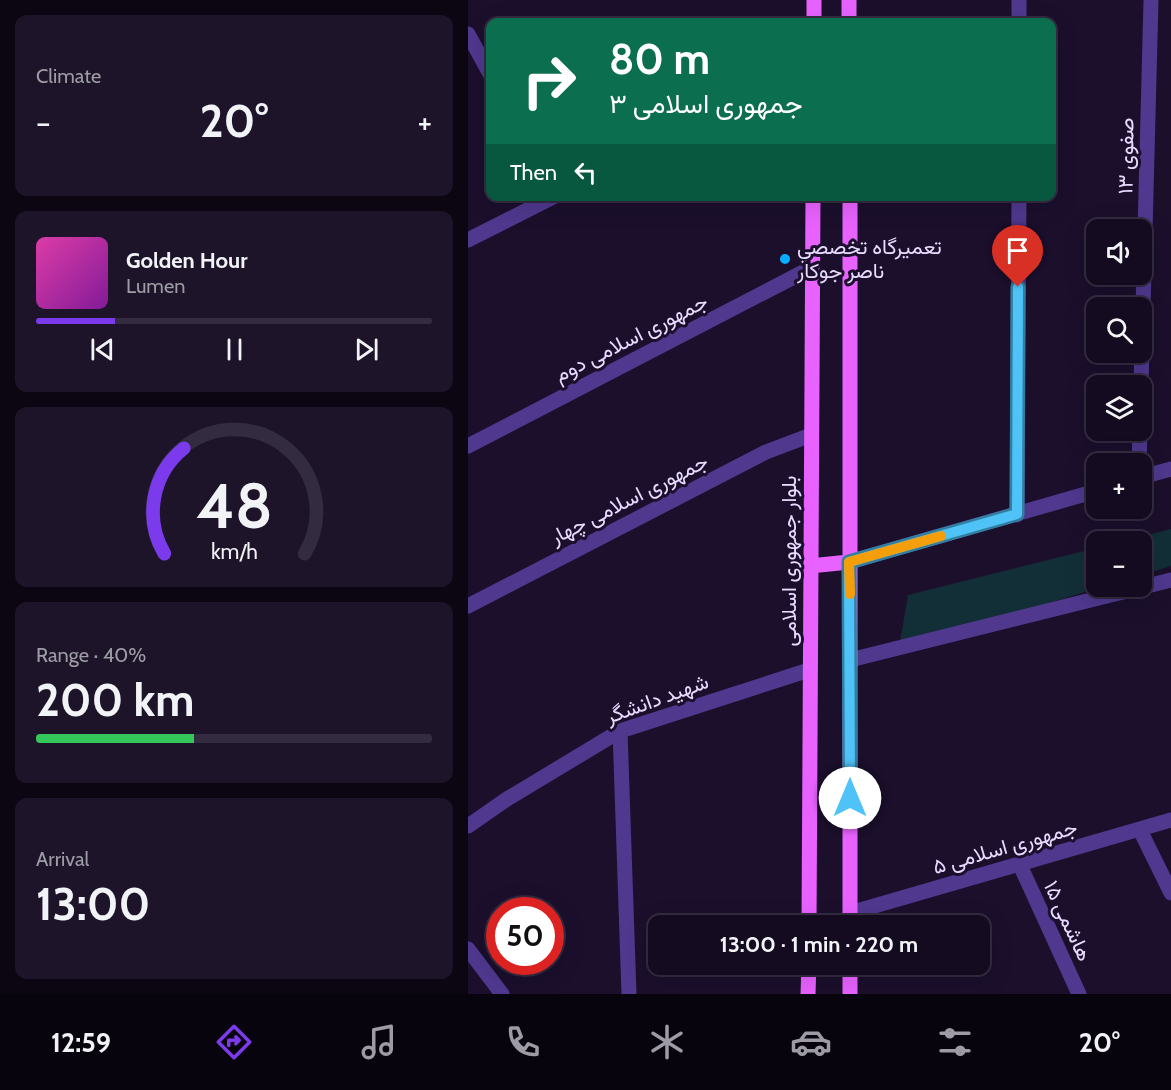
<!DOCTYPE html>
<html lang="en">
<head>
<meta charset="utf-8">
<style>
  body { margin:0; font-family:Cabin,Vazirmatn,sans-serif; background:#1d142a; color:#f1f3f6; height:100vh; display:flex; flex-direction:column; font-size:22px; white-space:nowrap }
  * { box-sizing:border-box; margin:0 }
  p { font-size:20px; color:#9d9ba5 }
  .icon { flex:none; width:33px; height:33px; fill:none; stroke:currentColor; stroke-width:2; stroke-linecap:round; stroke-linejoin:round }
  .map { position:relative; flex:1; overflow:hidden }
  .panel { display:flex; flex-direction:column; gap:15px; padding:15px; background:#0b0612; width:468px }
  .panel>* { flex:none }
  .hud { position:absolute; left:18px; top:18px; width:570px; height:183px; border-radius:12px; box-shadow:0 6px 24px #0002,0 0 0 2px #332b3f; background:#0b6e4f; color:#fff; overflow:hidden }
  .fabs { position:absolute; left:618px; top:219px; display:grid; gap:12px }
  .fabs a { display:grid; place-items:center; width:66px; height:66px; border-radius:12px; background:#140b21; box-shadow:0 6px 24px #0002,0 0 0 2px #332b3f; font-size:30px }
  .speed { position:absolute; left:18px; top:897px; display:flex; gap:12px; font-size:30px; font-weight:700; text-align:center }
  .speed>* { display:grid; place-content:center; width:78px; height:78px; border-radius:50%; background:#140b21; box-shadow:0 6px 24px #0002,0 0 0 2px #332b3f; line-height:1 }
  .speed .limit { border:9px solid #d22; background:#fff; color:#111 }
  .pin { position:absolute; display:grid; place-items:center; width:51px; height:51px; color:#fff; margin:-62px -26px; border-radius:50% 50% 50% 0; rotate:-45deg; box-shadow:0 0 6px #0007 }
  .pin .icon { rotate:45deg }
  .me { position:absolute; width:66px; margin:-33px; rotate:0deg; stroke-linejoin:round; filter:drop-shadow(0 0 4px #0008) }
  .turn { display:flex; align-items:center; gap:21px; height:126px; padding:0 24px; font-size:27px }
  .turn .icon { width:78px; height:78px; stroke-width:2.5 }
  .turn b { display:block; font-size:42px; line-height:51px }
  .then { display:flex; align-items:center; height:57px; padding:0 24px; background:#0003; gap:12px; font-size:22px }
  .big { font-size:45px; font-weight:800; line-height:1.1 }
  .panel .tile { flex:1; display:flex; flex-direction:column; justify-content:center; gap:9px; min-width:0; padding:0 21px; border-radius:12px; background:#1d142a }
  .panel .dial { align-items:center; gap:0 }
  .dial svg { height:156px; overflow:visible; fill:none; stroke:#332b3f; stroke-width:7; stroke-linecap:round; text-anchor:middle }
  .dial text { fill:#f1f3f6; stroke:none }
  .song { display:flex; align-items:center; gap:18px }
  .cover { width:72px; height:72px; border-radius:9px; background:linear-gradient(135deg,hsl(320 70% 55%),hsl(290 70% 35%)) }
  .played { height:6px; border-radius:3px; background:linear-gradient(90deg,#7c3aed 20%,#332b3f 20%) }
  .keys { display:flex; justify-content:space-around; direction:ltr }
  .heat { display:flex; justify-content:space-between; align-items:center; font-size:33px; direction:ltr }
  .charge { height:9px; border-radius:4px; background:linear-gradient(90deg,#34c759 40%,#332b3f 0) }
  .trip { position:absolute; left:180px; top:915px; width:342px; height:60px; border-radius:12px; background:#140b21; box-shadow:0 6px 24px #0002,0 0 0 2px #332b3f; font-weight:800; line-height:60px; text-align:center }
  .tabs { display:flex; height:96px; justify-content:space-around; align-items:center; background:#08040d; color:#9d9ba5 }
  .tabs .icon { width:42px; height:42px }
  .tabs .on { color:#7c3aed }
  .tabs b { font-size:27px; color:#f1f3f6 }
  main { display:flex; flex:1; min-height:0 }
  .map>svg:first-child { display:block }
  .green { fill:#122f37 }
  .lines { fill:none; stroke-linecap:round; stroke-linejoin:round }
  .minor { stroke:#4f388e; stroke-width:15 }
  .major { stroke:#e862ff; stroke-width:15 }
  .route-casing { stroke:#337fa1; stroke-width:15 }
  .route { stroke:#4fc3f7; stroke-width:10 }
  .slow { stroke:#f59e0b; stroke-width:10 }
  .poi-dot { fill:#07adff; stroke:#1b0f2c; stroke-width:2 }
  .labels { text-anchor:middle; stroke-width:6; stroke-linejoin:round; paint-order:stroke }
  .street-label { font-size:21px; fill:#e7dbff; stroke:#1b0f2c }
  .poi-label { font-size:21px; fill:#e7dbff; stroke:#1b0f2c; text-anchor:start }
</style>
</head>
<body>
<main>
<section class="panel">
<div class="tile"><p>Climate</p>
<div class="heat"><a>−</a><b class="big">20°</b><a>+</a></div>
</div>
<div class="tile">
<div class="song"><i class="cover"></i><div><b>Golden Hour</b><p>Lumen</p></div></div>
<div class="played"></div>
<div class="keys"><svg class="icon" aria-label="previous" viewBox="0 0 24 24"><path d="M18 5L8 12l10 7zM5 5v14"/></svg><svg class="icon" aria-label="pause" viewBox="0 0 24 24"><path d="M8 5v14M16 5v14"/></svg><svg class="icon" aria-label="next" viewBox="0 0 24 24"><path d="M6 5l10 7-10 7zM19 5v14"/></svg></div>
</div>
<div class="tile dial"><svg viewBox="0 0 100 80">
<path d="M14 69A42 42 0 1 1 86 69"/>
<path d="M14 69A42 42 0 0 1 24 15" stroke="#7c3aed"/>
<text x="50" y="56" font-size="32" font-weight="700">48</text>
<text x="50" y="72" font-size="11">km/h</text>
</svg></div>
<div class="tile"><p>Range · 40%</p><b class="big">200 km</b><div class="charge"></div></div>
<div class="tile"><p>Arrival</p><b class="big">13:00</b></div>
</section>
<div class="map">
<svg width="703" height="994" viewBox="0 0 703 994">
  <rect width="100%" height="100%" fill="#1b0f2c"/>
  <path class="green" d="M703 529V566L674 575V542L654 541Z
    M628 548V586L634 587 431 648 440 595Z"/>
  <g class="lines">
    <path class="minor" d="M551 22V0
      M0 34 22 74
      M0 240 87 196
      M673 386 683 0
      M0 446 345 267
      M671 464 672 430
      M674 477 703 469
      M549 515 551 196
      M381 562 628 491
      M0 606 298 452 343 435
      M382 660 703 580
      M152 731 161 994
      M0 826 39 799 152 731 341 670
      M672 830 703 893
      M552 865 611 994
      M382 913 703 820
      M0 949 34 994"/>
    <path class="major" d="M346 0V22
      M381 0V22
      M382 196V926
      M342 566 381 562
      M341 926 345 196
      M340 994 341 964
      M382 994V964"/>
  </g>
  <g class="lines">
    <defs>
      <path id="route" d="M382 798 381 562 549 514 550 287"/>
    </defs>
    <use href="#route" class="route-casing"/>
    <use href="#route" class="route"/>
    <path class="slow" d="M382 594 381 562 473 536"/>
  </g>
  <circle class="poi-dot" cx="317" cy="259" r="6"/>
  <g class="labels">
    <g class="street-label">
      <text transform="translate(658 156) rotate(-89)" y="7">صفوی ۱۳</text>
      <text transform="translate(163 338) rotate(-27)" y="7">جمهوری اسلامی دوم</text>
      <text transform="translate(161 499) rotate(-27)" y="7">جمهوری اسلامی چهار</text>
      <text transform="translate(321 561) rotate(-90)" y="7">بلوار جمهوری اسلامی</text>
      <text transform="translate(189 699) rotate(-20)" y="7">شهید دانشگر</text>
      <text transform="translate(537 847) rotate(-16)" y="7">جمهوری اسلامی ۵</text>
      <text transform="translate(600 921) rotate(65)" y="7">هاشمی ۱۵</text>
    </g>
    <g class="poi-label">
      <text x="329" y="254">تعميرگاه تخصصي<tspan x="329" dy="24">ناصر جوكار</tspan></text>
    </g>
  </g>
</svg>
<div class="fabs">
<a><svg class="icon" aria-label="sound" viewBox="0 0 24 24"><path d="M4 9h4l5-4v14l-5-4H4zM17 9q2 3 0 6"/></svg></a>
<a><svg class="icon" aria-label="search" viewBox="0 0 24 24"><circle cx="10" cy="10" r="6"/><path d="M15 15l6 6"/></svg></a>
<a><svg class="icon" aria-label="layers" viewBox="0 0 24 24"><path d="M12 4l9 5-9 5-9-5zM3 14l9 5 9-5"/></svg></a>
<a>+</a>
<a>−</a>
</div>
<div class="speed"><div class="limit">50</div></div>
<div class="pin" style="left:550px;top:287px;background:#d93025"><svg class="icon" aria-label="arrive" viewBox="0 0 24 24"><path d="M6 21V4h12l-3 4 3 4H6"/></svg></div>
<svg class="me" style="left:382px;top:798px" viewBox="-20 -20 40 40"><circle r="19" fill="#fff"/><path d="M0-13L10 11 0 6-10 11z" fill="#4fc3f7"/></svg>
<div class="trip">13:00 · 1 min · 220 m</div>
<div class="hud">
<div class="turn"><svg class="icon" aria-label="right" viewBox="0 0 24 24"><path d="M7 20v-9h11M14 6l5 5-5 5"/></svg><div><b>80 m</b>جمهوری اسلامی ۳</div></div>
<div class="then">Then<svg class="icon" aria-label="left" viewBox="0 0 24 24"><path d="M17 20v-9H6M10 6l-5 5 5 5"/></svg></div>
</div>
</div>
</main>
<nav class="tabs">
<b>12:59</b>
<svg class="icon on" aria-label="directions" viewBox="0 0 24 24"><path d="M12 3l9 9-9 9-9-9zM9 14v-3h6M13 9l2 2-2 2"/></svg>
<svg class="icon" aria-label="music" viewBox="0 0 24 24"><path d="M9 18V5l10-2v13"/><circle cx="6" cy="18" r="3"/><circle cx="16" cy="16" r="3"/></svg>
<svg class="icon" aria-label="phone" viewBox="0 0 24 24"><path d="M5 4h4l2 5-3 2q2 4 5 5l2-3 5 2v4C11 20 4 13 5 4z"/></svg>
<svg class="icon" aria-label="climate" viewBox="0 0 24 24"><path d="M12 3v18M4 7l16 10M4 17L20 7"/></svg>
<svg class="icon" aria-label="car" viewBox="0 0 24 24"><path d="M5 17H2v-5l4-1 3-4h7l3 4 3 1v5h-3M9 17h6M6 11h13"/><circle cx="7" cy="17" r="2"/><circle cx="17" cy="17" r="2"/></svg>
<svg class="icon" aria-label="filters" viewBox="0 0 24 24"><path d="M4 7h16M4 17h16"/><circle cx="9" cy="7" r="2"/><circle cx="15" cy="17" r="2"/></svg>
<b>20°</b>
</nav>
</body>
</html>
